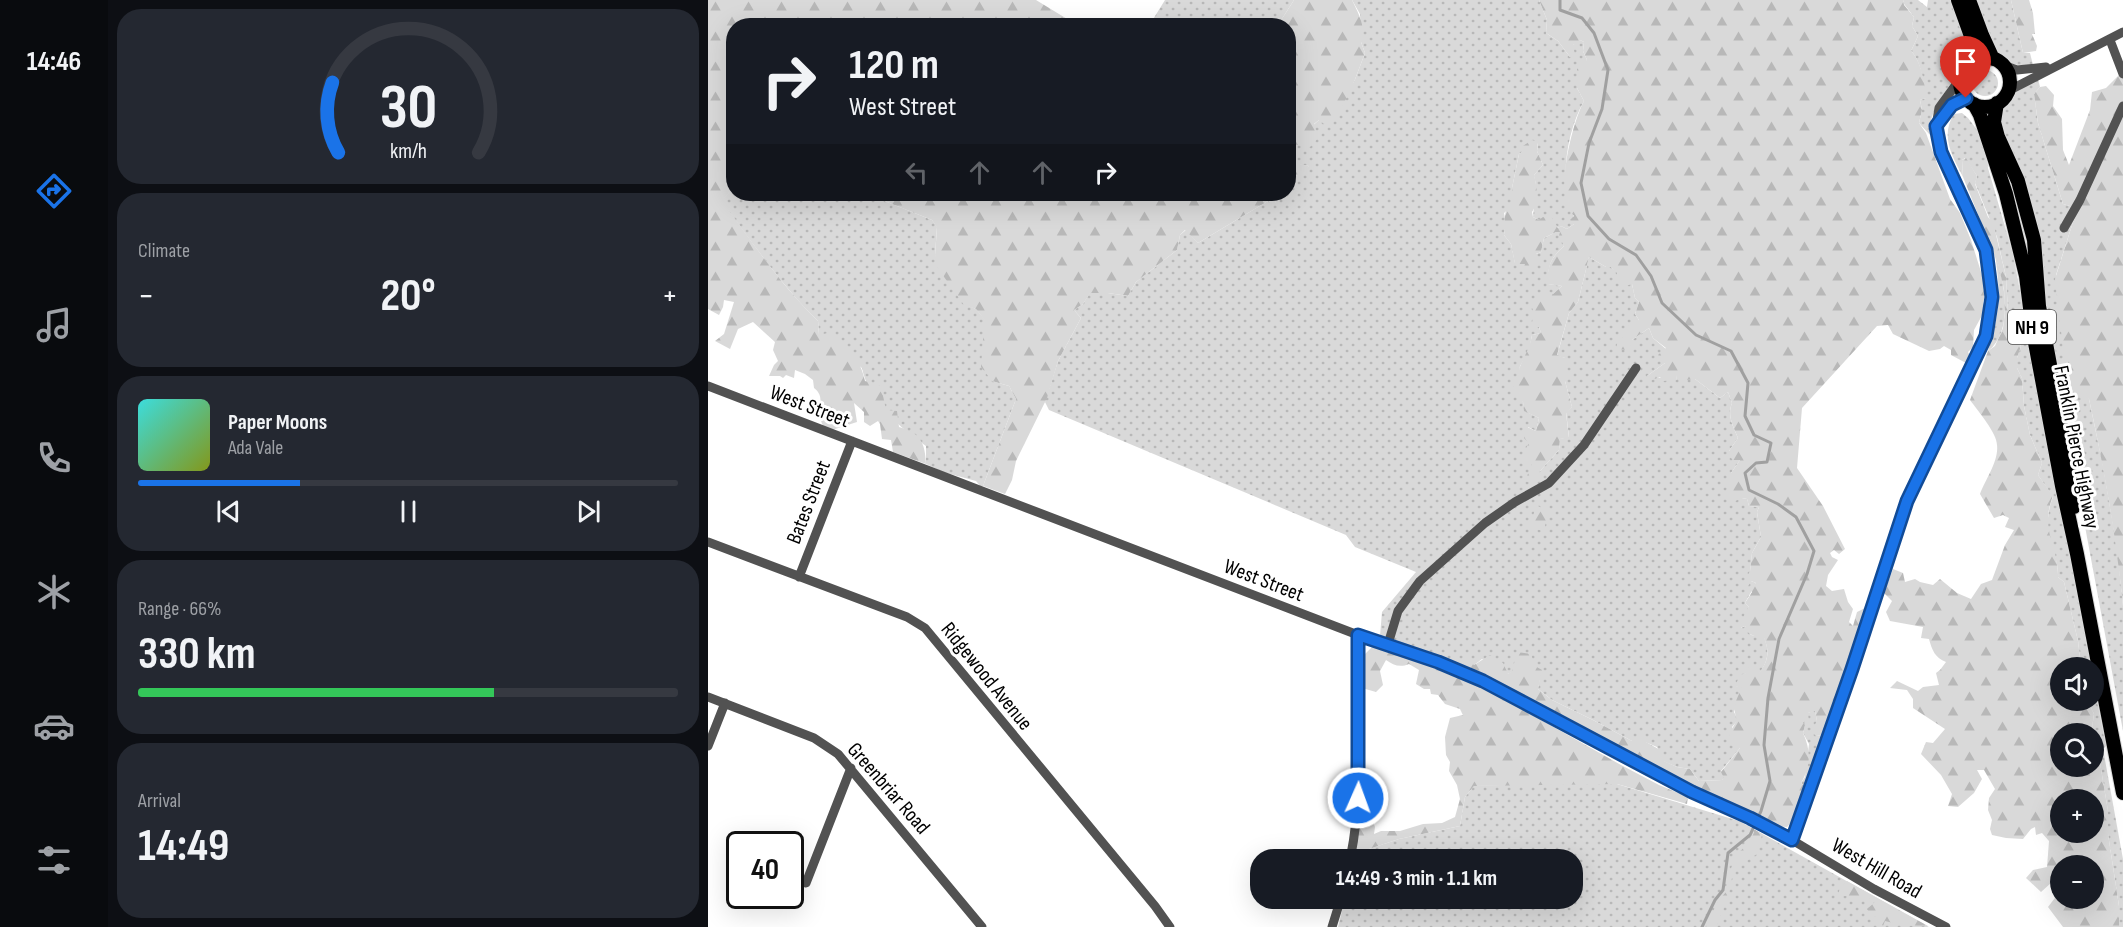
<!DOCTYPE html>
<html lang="en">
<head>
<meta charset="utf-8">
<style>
  body { margin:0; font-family:"Sofia Sans Condensed",sans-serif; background:#242831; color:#f1f3f6; height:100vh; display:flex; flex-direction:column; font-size:22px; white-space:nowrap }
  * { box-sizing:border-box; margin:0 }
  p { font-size:20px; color:#9ea1a6 }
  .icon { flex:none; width:33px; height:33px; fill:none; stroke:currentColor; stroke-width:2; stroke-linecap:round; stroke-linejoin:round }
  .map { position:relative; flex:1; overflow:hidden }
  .panel { display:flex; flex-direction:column; gap:9px; padding:9px; background:#0d0f14; width:600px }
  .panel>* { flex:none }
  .hud { position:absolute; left:18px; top:18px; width:570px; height:183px; border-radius:24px; box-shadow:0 6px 24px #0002; background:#171b24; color:#f1f3f6; overflow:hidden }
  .controls { position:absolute; left:1342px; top:657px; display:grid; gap:12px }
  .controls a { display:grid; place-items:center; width:54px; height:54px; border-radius:50%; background:#171b24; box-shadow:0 6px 24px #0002; font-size:30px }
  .speed { position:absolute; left:18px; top:831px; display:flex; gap:12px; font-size:30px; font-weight:700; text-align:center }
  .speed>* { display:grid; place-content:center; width:78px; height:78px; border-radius:50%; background:#171b24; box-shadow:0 6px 24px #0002; line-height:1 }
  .speed .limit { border:3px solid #111; border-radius:9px; background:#fff; color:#111 }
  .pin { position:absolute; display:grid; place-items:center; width:51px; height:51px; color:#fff; margin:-62px -26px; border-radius:50% 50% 50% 0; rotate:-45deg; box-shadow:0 0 6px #0007 }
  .pin .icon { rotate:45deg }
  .me { position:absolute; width:66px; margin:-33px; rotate:2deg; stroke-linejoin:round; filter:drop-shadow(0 0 4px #0008) }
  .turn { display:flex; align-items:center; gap:21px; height:126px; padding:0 24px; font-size:27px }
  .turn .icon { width:78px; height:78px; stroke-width:2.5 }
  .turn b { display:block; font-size:42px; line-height:51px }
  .lanes { display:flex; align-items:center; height:57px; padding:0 24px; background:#0003; justify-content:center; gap:30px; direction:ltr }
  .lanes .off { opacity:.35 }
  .big { font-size:45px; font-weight:700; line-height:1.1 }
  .panel .tile { flex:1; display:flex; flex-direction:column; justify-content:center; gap:9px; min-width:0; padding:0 21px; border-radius:24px; background:#242831 }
  .panel .dial { align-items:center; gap:0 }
  .dial svg { height:156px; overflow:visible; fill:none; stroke:#363941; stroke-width:7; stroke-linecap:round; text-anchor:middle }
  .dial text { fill:#f1f3f6; stroke:none }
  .song { display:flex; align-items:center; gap:18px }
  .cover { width:72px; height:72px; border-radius:9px; background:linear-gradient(135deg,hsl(180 70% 55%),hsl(70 70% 35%)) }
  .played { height:6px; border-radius:3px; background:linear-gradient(90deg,#1a73e8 30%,#363941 30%) }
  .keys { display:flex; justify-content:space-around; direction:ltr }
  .heat { display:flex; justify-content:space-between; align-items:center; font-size:33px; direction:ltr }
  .charge { height:9px; border-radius:4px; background:linear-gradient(90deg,#34c759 66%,#363941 0) }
  .trip { position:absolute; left:542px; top:849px; width:333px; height:60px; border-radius:24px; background:#171b24; box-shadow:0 6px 24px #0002; font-weight:700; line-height:60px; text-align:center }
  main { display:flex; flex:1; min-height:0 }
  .dock { display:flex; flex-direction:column; width:108px; justify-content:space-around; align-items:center; background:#090b0e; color:#9ea1a6 }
  .dock .icon { width:42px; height:42px }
  .dock .selected { color:#1a73e8 }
  .dock b { font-size:27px; color:#f1f3f6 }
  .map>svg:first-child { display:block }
  .grass { fill:url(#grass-dots) }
  .forest { fill:url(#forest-firs); fill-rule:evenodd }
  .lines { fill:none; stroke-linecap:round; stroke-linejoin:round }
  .stream { stroke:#a0a0a0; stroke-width:3 }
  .highway-casing { stroke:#dbdbdb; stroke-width:16 }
  .minor { stroke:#525252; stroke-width:9 }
  .highway { stroke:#000; stroke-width:14 }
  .route-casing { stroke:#114b97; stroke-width:15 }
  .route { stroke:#1a73e8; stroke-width:10 }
  .labels { text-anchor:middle; stroke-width:6; stroke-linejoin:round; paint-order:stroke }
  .shield { fill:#fff; stroke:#4c4c4c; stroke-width:1.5 }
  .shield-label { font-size:20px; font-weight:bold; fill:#000 }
  .street-label { font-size:21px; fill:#000; stroke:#fff }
</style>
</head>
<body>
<main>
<nav class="dock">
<b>14:46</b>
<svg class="icon selected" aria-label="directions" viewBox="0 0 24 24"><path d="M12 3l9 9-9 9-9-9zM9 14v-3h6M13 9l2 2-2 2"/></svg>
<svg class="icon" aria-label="music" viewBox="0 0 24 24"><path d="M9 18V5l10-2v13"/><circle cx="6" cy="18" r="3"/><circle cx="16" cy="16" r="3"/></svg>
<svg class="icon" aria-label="phone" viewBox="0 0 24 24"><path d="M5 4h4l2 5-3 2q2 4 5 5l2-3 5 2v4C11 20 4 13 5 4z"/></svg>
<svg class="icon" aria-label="climate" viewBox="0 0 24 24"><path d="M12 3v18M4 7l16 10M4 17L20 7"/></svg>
<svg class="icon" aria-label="car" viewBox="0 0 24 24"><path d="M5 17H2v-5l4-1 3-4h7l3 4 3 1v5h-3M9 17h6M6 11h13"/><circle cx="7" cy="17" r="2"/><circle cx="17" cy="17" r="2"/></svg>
<svg class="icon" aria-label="filters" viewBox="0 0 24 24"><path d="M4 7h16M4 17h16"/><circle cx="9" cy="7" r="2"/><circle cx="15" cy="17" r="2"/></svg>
</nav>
<section class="panel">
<div class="tile dial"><svg viewBox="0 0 100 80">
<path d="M14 69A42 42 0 1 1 86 69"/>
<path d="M14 69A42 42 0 0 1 11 33" stroke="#1a73e8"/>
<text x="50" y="56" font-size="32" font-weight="700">30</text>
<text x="50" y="72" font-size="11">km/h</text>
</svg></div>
<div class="tile"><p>Climate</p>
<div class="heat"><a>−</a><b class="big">20°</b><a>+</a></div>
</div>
<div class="tile">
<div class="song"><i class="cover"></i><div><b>Paper Moons</b><p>Ada Vale</p></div></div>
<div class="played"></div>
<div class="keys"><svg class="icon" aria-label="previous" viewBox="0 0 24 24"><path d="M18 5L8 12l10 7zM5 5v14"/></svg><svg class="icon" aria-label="pause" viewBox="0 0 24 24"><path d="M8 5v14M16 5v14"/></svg><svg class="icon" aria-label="next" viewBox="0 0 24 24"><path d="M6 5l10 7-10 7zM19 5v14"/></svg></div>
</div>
<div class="tile"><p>Range · 66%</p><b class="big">330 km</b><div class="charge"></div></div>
<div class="tile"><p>Arrival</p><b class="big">14:49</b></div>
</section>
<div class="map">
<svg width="1415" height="927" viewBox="0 0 1415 927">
  <defs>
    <pattern id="grass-dots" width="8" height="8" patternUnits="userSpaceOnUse" patternTransform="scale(1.5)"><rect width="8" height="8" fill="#d9d9d9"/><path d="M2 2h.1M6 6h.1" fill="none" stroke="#b8b8b8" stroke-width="1.8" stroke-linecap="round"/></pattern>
    <pattern id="forest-firs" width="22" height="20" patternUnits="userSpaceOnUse" patternTransform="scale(1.5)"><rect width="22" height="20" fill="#d9d9d9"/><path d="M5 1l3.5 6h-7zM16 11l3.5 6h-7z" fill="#b8b8b8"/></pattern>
  </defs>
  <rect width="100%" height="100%" fill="#fff"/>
  <path class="grass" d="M457 0H586L570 25 448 26 444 21Z
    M644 0H831L839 20 838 33 850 41 862 57 865 45 872 40 876 42 875 51 879 60 869 88 876 101C863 124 856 156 858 183 858 197 866 210 866 224L859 229 853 226 851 228 838 218 831 220 825 217 828 185 826 175 835 165 829 151 830 143 811 154 804 188V206L796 213 798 223 796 235 803 244 807 263 833 252 836 238 848 232H853L856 246C842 259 840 265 840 284L854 286 845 294 831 327 833 333 824 335 821 351 812 366 810 381 817 411 831 418 828 431 820 427 824 464 832 471 851 450 852 439 861 437 858 412 864 407 857 381V358L849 356 861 313 870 302 881 257 898 267H903L924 284 927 298 931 302 927 314 931 320 924 340 941 328 945 338 958 349 957 363 939 376 969 380 967 371 987 379 1012 398 1020 392 1024 403C1019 416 1025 426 1030 438L1021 451 1032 460 1023 473 1034 498 1039 499 1041 506 1051 507 1049 512 1053 537 1044 553 1042 572 1043 581 1048 583 1037 603 1041 607 1033 628 1037 626 1043 635 1056 637C1062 652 1060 661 1051 674L1038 673 1028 686 1035 687 1026 712 1030 720 1024 727 1032 748 1013 771 1017 778 1014 780 991 781 982 769 969 767 955 761 949 747 937 742 924 741 885 720 844 700 830 689 833 670 804 672 800 674 774 659 766 665 754 667 709 652 672 636 674 612 708 572 647 547 638 535 341 410 337 402 350 361 373 318 366 310 375 304 382 292 400 293 420 296 428 282 469 250 472 235 478 230 490 243 560 201 567 203 570 194H580L589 174 601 166 581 163 584 144 611 120 646 82 657 53 653 42 652 14Z
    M1195 0H1210L1219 7 1220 0H1243C1248 12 1257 27 1258 40 1261 78 1219 98 1222 135L1211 123 1214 110 1212 100 1218 98C1215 83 1214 62 1203 51L1210 36 1204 26 1206 17 1196 4Z
    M1267 0H1303L1315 53H1322L1325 65C1282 71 1279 32 1267 0Z
    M1264 83a13 13 0 1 1 26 0a13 13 0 1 1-26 0Z
    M1330 79 1332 87 1326 94 1330 123 1355 204 1373 209 1365 222 1348 275 1381 399 1395 466 1409 548 1415 606V731L1337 311 1294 134C1292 102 1301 92 1330 79Z
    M1254 113 1260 118 1273 135 1279 153 1280 168 1305 254 1383 667H1373L1370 641 1356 582 1350 577C1351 558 1341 546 1340 530 1339 519 1341 506 1345 497L1330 475 1334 463 1322 435 1316 406 1314 378 1309 368V358L1313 346 1308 336 1301 329 1298 277 1289 237 1267 183 1269 176 1257 158 1254 160 1255 177C1244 156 1232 136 1246 114Z
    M25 188 26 194H159L224 220 229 227 227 255 256 304 268 309 279 322 284 381 301 386 308 399 275 486 273 487 268 481 235 472 218 464V446C192 428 160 400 154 368L111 336 110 321C73 285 45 243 13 201Z
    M1287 254C1297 281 1306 331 1280 351 1292 312 1293 294 1287 254Z
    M1386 686 1398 746 1395 749 1415 859V927H1411V906L1400 834V811L1392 763 1395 749 1384 728 1386 714 1380 701 1386 700Z
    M1107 710 1109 721 1108 736 1115 735 1097 787 1093 783 1097 777 1101 744 1095 733 1097 725 1094 722 1100 713Z
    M821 784H909L1031 821 1221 927H630L637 899 864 898V860L645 859 646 854 691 839 752 826 757 797 766 786Z"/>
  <path class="forest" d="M0 0H328L369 25 26 26 25 188 14 201C45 243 73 285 110 321L111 335 120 333C140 345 152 358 157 381L173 386 178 410 189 411 191 427C213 433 217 443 218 464L185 452 183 440 174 439 172 424 170 421 162 426 156 422V412L146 403 149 422 124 430 115 426C113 421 111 416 112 411 112 401 115 395 106 388L105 380 97 374 87 370 86 378 78 375 75 378 72 376H61L66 365 70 361 65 350 67 342 45 322 30 329 22 349 7 341 16 334 26 302 16 300 15 307 11 315 0 309Z
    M586 0H644C650 12 659 29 653 42L657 53 646 82 628 120 616 124 611 120 606 124 610 138 602 147 584 144 582 162 601 166 593 176 589 174 581 190 580 26 570 25Z
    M831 0H1195L1196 5 1206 17 1204 26 1210 36 1203 51C1214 62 1216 83 1219 98L1212 100 1214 110 1211 123 1218 133 1242 199 1252 213 1263 240 1279 291 1275 302 1277 310 1266 330 1265 347 1260 352 1263 358 1258 363 1243 355V350L1236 346 1232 349 1221 351 1185 334 1180 325 1169 326 1094 408 1089 468 1115 506 1137 549 1131 554 1126 550 1122 553 1124 557 1130 560 1120 575 1118 586 1124 591 1136 589 1140 602 1145 609 1141 622 1145 626 1149 612 1159 607C1149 650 1136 696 1115 735L1108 736 1103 731 1109 721 1107 711 1100 713 1101 722H1095L1097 725 1095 733C1103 750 1103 766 1093 783L1097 787C1093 803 1091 817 1079 827L1067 826 930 758 860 718 754 667 758 660 766 665 782 655 795 663 800 674 804 671 809 652 823 654 827 666 834 670 830 689 844 700 885 720 924 741 934 738 938 742 954 751 956 761 969 767 982 769 991 781 1014 780 1016 778 1013 772 1032 748 1023 745 1021 734 1029 720C1024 707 1028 700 1034 688L1027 686 1032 675 1038 673 1037 669 1043 666 1051 673C1060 661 1062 652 1056 638 1047 636 1039 636 1037 626L1032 628 1037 613 1041 607 1037 603 1044 592 1042 590 1048 583 1043 581 1038 590 1033 587 1042 571 1044 553 1053 537 1049 512 1051 507 1041 506 1039 499 1034 498 1025 502 1017 496 1023 473 1032 460H1025L1021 456V451L1030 438C1025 426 1019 416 1024 403L1020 392 1012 398 987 379 977 380 968 372 969 380 955 381 952 377 941 381 939 376 957 363 950 355 958 348 945 338 941 328 924 340 922 350 908 349 910 339 918 336V330L922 323 931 320 927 314 931 302 927 298 924 284 918 286 909 277V273L903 267H898L881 257 870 302 861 313 849 355 857 358V381L864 407 858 413 861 438 852 439 851 450 832 471 828 484 817 481 824 464 811 460 821 443 816 438 819 427 828 431 831 418 816 411 815 402 802 391C813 378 808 376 813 364 818 353 822 347 824 335L833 333 831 327H823L826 313 823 305 836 290 845 294 854 286 839 284C840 265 842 259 856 246L851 236 852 232H848L836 238 833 252 828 254 827 267 818 272 815 270 817 264H807L803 244 796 235C798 225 795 215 800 205L804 206V188L811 154 815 151V146L824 140 830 142 829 151 835 165 826 175C829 186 831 202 824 212L825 217 831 220 835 217 838 218 843 216 850 228 853 226 859 229 866 224 862 220 866 216C845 197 864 123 876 101L869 88V69L879 60 875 51 876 42 872 40 870 43 865 45 867 55 862 57 850 41 838 33 839 20Z
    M1303 0H1321L1325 13 1327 34H1324L1329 46 1328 51 1315 53Z
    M1415 71V606C1408 536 1396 468 1381 399L1359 383 1347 279 1365 222 1372 209 1355 204 1330 123 1326 94 1332 87 1338 86 1346 95 1345 106 1354 119 1355 150 1361 165 1382 110 1384 92 1398 88Z
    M1258 158 1269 176 1267 184 1280 217 1285 222 1298 277 1301 329 1313 346 1309 358V368L1314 378 1316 406 1322 435 1334 463 1330 475 1345 496C1331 531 1351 546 1350 577L1356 582 1370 641 1373 667 1353 668V700L1380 701 1386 714 1384 728 1395 749 1392 763 1400 811V834L1411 906V927H1355L1340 907 1353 890V898H1386V866H1353V878L1349 872 1344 877 1343 883 1333 892 1318 878 1325 870 1339 867 1341 841 1334 833 1328 835 1327 827 1323 829 1315 839 1298 838 1284 835 1282 829 1284 820 1280 810 1281 798 1287 789 1276 770H1269L1274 779 1266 793 1250 807 1240 806 1244 794 1233 775 1213 754 1218 742 1225 743 1237 729 1205 708V699L1199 690 1182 688 1189 681 1210 691 1215 687 1231 685 1228 673 1232 670 1238 662C1227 658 1224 650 1221 639L1213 638 1215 627 1182 621 1178 612 1184 601 1176 593 1185 569 1195 573 1197 582 1207 579 1212 582 1225 585 1232 579 1249 593 1263 599 1273 584 1284 580 1297 545 1306 530 1297 527 1301 518 1295 515 1286 518 1272 494C1277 480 1291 461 1289 445 1289 433 1270 411 1262 400L1280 351 1287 346 1295 328 1297 312 1296 289 1290 264 1255 177 1254 160ZM1353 734H1386V766H1353ZM1353 800H1386V832H1353Z
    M159 194H570L567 204 560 201 490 243 477 230 472 235 469 250 428 282 420 296 400 293H382L375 304 366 310 373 318 350 361 339 398 308 461 304 480 297 494 275 486 308 399 301 386 284 381 273 367 276 326 278 322 268 309 256 305 229 267 227 255 229 228 224 220Z
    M828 505 840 511 836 531 822 528Z
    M664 647 686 652 750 673 913 765 951 785 980 797 979 804 909 784 766 786 757 797 752 826 691 839 646 854 653 818 664 819 667 827 666 834 673 831H692L715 824 734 823 747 817 752 799 749 785 741 771 742 762 738 755 737 737 742 718 755 715 752 709 737 704 730 695 723 694 722 689H716L708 684 711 670 701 664C692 668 685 665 678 660L672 671 675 685 668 692 654 688 657 654Z
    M1047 830 1054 834 1052 846 1048 850 1049 854 1025 870C1023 891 1016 908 1008 927H998L1010 901 1019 891V879L1028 855 1042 842Z
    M1139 881 1220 926C1208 927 1189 924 1177 921L1175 926 1169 920V917L1164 916 1159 909 1166 903 1167 897 1148 903 1138 899 1140 896H1130L1132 887Z"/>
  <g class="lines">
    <path class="stream" d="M852 0V10L874 18 886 33 900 70 894 109 881 143 873 183 880 216 901 239 928 255 943 276 954 303 988 335 1023 351 1040 383 1037 416 1046 435 1063 443 1059 462 1048 463 1037 473 1041 490 1070 504 1088 517 1106 551 1099 574 1071 639 1060 698 1056 745 1062 781 1053 811 1042 835 1020 853 1015 890 1007 900 994 927"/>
    <defs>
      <path id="highway" d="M1250 0 1263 36 1261 62
        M1261 0 1274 35 1285 59
        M1252 82a25 25 0 1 1 50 0a25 25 0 1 1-50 0Z
        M1289 103 1286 122 1290 137 1310 181 1326 240 1331 306 1364 482 1366 507
        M1266 104 1272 115 1298 194 1318 276 1325 332 1354 486 1369 554 1415 793"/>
    </defs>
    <use href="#highway" class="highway-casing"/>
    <path class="minor" d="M1402 40 1415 74
      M1295 65 1309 70 1338 67
      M1300 91 1415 32
      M1229 124 1244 105 1258 98
      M1356 228 1372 200 1415 106
      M0 386 650 635 747 668 775 681 984 792 1084 840 1166 889 1238 927
      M0 542 199 617 217 628 447 906 462 927
      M91 577 144 441
      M680 644 690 611 712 581 777 523 807 502 841 483 876 445 928 368
      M0 697 106 738 130 754 274 927
      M0 746 17 703
      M1084 840 1144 669 1199 501 1278 336 1284 297 1278 250 1233 152 1228 126 1231 108 1252 79
      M642 860C657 787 650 710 650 635
      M98 883 143 768
      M624 927 633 898"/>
    <use href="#highway" class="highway"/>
  </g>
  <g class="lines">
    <defs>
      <path id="route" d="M650 798V635L730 662 775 681 984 792 1042 818 1084 840 1144 669 1199 501 1278 336 1284 297 1278 250 1233 152 1228 126 1244 105 1258 98"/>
    </defs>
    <use href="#route" class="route-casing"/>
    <use href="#route" class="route"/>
  </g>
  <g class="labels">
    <rect class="shield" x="1300" y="310" width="48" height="34" rx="4.5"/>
    <g class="shield-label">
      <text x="1324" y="334">NH 9</text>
    </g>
    <g class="street-label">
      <text transform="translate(102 406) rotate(21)" y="7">West Street</text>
      <text transform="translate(1369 447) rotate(79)" y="7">Franklin Pierce Highway</text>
      <text transform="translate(100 502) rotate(-69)" y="7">Bates Street</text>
      <text transform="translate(556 580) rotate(21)" y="7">West Street</text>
      <text transform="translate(279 676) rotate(51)" y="7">Ridgewood Avenue</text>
      <text transform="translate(181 788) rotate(49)" y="7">Greenbriar Road</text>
      <text transform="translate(1169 868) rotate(30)" y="7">West Hill Road</text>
    </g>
  </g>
</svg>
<div class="controls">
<a><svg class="icon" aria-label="sound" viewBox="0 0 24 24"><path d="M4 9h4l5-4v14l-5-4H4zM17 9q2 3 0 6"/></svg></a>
<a><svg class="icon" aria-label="search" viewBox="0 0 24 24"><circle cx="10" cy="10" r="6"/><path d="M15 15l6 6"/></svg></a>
<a>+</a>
<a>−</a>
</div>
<div class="speed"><div class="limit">40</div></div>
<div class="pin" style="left:1258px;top:98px;background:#d93025"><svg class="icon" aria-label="arrive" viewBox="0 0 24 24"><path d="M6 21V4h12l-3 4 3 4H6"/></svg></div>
<svg class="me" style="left:650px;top:798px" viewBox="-20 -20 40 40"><circle r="17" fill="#1a73e8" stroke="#fff" stroke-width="3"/><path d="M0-11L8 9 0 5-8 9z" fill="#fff"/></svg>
<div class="trip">14:49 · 3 min · 1.1 km</div>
<div class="hud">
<div class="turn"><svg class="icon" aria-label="right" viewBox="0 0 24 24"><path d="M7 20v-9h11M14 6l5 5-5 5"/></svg><div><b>120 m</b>West Street</div></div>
<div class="lanes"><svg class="icon off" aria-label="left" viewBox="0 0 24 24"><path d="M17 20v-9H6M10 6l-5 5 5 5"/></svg><svg class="icon off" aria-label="ahead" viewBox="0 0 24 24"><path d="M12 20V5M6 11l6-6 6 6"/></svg><svg class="icon off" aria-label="ahead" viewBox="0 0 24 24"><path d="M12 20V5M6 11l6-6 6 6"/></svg><svg class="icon" aria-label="right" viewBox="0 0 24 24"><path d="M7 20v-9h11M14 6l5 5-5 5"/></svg></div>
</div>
</div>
</main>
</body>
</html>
